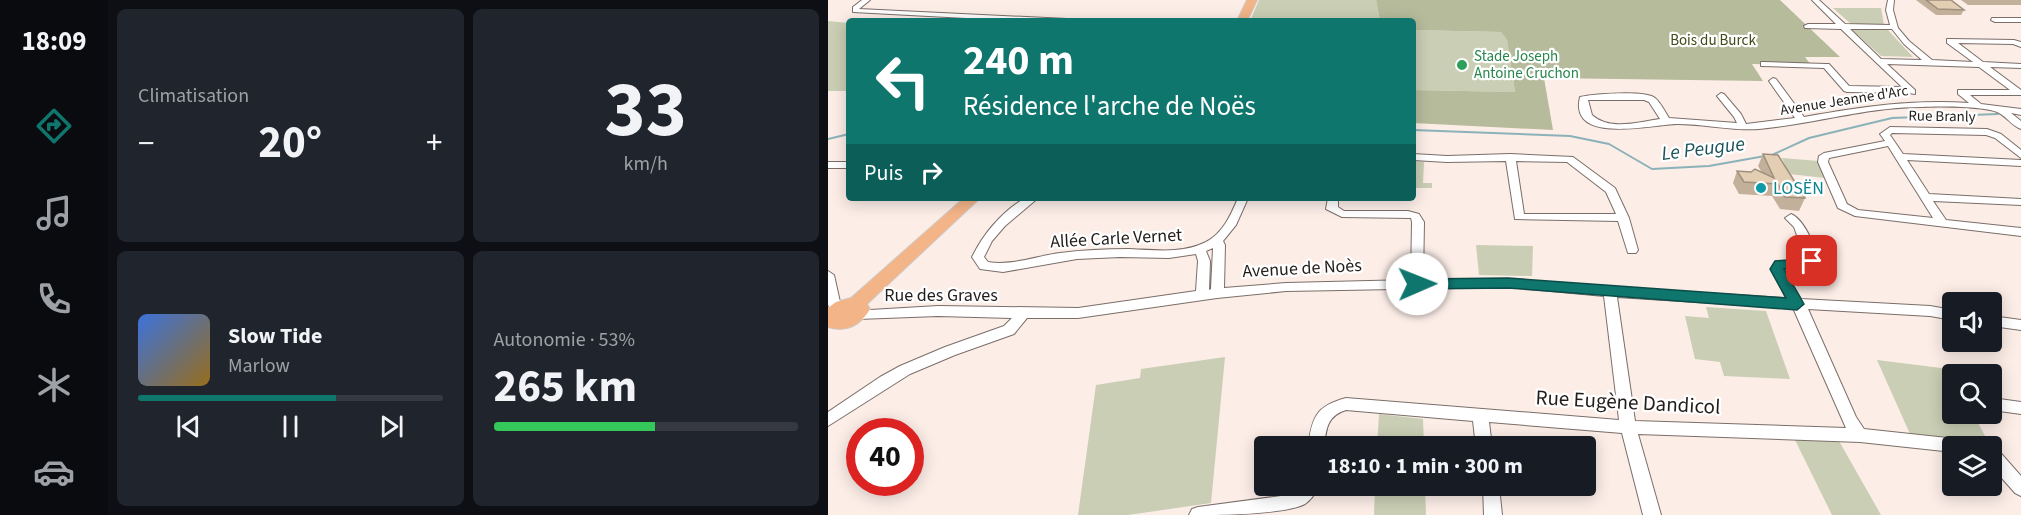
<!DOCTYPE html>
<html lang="fr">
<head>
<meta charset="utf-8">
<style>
  body { margin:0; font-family:"Source Sans 3",sans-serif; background:#20242c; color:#f1f3f6; height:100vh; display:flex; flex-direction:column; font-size:22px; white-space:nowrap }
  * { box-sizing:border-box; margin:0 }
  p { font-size:20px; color:#9ea1a6 }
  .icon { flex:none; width:33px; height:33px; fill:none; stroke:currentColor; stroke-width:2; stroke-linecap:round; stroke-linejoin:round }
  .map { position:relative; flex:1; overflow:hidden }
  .panel { display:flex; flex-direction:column; gap:9px; padding:9px; background:#0d0f14; width:720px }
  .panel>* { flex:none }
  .banner { position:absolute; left:18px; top:18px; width:570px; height:183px; border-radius:6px; box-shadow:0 3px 15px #0003; background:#0f766e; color:#fff; overflow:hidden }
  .controls { position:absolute; left:1114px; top:292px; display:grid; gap:12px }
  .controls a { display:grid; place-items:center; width:60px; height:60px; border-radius:6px; background:#171b24; box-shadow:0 3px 15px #0003; font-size:30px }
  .speed { position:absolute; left:18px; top:418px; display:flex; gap:12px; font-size:30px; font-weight:700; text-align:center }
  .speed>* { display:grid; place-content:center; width:78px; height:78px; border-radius:50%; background:#171b24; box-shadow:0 3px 15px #0003; line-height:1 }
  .speed .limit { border:9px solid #d22; background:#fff; color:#111 }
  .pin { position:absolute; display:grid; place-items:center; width:51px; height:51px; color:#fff; margin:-26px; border-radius:12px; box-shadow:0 3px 9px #0006 }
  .me { position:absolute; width:66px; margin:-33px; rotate:89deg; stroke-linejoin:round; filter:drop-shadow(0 0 4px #0008) }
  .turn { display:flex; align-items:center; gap:21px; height:126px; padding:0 18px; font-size:27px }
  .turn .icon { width:78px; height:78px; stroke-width:2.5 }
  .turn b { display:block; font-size:42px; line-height:51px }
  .then { display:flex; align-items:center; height:57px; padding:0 18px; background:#0003; gap:12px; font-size:22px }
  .big { font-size:45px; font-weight:700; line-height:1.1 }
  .panel .tile { flex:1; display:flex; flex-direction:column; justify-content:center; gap:9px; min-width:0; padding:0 21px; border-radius:9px; background:#20242c }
  .panel .dial { align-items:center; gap:0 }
  .dial b { font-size:78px; line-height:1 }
  .song { display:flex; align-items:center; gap:18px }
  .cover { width:72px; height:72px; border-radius:9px; background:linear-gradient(135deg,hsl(220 70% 55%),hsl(40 70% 35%)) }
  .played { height:6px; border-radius:3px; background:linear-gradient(90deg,#0f766e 65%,#363941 65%) }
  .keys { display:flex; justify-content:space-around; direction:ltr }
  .heat { display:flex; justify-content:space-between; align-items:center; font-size:33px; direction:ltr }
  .charge { height:9px; border-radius:4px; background:linear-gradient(90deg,#34c759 53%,#363941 0) }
  .panel .tiles { flex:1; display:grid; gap:9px; grid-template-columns:repeat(2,1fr) }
  .trip { position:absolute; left:426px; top:436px; width:342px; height:60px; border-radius:6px; background:#171b24; box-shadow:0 3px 15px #0003; font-weight:700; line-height:60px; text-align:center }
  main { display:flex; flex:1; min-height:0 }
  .tabs { display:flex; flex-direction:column; width:108px; justify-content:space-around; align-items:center; background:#090b0e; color:#9ea1a6 }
  .tabs .icon { width:42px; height:42px }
  .tabs .active { color:#0f766e }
  .tabs b { font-size:27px; color:#f1f3f6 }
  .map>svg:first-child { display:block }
  .green { fill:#c9ceb4 }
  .forest { fill:#b6bb9c }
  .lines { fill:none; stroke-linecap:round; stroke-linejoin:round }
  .stream { stroke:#8bb2b8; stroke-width:2 }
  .minor-casing { stroke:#7b6e69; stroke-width:2 }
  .major-casing { stroke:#cecdcd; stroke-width:2 }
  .minor { fill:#fff; fill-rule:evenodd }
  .major { fill:#f3b487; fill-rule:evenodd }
  .wall { fill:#c3b09a }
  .building { fill:#e3cdb3; stroke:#9f907d; stroke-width:1.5 }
  .route { fill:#0f766e; stroke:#0a4d48; stroke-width:1.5 }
  .leisure-dot { fill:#2e9e5b; stroke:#fff; stroke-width:2 }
  .culture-dot { fill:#0f9aa8; stroke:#fff; stroke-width:2 }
  .labels { text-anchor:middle; stroke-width:4.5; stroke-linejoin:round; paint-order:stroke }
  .far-park-label { font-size:15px; fill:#434916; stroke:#fff }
  .far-leisure-label { font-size:15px; fill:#27864d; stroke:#fff; text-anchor:start }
  .far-street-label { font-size:15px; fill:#221d1b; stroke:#fff }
  .culture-label { font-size:18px; fill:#0d838f; stroke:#fff; text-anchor:start }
  .street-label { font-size:18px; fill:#221d1b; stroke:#fff }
  .water-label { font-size:20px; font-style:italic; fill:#195259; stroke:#fff }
  .near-street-label { font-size:21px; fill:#221d1b; stroke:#fff }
</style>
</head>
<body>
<main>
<nav class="tabs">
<b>18:09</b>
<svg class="icon active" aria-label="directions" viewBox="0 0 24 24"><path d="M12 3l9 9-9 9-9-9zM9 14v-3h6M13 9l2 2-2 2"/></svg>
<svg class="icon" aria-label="music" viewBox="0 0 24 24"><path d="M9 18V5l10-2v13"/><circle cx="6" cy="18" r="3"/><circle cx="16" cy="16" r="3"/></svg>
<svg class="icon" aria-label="phone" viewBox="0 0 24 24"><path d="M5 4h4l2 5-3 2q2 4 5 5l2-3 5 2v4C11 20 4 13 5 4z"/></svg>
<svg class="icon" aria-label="climate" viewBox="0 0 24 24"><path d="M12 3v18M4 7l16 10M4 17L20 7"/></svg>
<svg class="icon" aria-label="car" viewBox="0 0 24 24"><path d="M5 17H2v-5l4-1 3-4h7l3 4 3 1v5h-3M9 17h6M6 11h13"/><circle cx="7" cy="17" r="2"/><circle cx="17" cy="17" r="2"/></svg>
</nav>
<section class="panel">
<div class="tiles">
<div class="tile"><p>Climatisation</p>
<div class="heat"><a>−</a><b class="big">20°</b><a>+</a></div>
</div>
<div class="tile dial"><b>33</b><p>km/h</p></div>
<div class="tile">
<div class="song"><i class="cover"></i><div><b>Slow Tide</b><p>Marlow</p></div></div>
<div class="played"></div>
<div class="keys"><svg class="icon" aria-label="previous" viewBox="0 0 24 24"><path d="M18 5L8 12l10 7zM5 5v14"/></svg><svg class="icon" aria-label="pause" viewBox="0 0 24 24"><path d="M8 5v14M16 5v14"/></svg><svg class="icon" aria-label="next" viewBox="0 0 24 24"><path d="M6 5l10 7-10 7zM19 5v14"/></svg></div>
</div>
<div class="tile"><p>Autonomie · 53%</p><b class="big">265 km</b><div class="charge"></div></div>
</div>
</section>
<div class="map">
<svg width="1193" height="515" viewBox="0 0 1193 515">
  <rect width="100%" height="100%" fill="#fcede7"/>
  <path class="green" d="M431 0H548L552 21H422Z
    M1005 8H1053L1056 25 1023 24Z
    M0 21 21 23V90L19 91H0Z
    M1023 29 1060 30 1085 57 1053 56Z
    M585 30 673 32 679 40 687 92 585 90Z
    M954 158 990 161 997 178 961 174Z
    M585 161 596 162 595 183H604V188H585Z
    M648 245 705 246 704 276 651 275Z
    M878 307 938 311 962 379 896 376 892 362 867 359 857 316 881 318Z
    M397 357 383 503 300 515H250L268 385 312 378 313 369Z
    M1049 360 1121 369 1125 376V414H1145L1161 443 1082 434Z
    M551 414 595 419 596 447H549Z
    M967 440 1011 441 1053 515H1004Z
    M547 486H597L598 515H546Z"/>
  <path class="forest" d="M548 0H952L1012 57H977L983 65 924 64 935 81 716 78 725 130 585 123V90L687 92 679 40 673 32 585 30V21H552Z"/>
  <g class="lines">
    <path class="stream" d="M585 130 742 136 781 144 824 169 881 166 937 156
      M0 139 21 134
      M944 155 981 138 1064 118 1170 114"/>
    <defs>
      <path id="minor" d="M34 0H42L31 9 239 19 243 21H193L25 12V7Z
        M984 0H991L1017 24 1062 25 1058 10 1060 0H1066L1065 10 1070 28 1081 41 1104 60 1145 62 1119 43V39H1122L1186 40 1193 42V47L1185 44 1130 43 1155 62 1193 64V68L1162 67 1193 90V95H1142L1153 104 1193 109V115L1183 113 1193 121V129C1184 126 1179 117 1171 113 1159 106 1109 106 1094 107 1038 107 986 124 931 129 904 131 877 124 849 124 827 124 740 146 752 97 764 94 818 90 827 98 833 103 837 112 841 118L909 123 906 117 889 96 893 93 896 94 913 114 918 124 967 118 941 81 945 78 948 79 976 117C1031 107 1085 99 1141 103L1130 94V90H1182L1151 67 1059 64 1087 90V94L1080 93 1019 92 1016 91 996 68 933 66V62H936L998 64H1001L1021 86 1074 87 1013 29 977 28 976 26 980 24H1008ZM1022 29H1064L1076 44 1094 60 1053 59ZM760 100H816L821 102 832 119C810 122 782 131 764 115Z
        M1164 18H1193V22H1167L1163 20Z
        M1062 127 1159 129 1173 134 1193 150V158L1167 138 1158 135 1064 133 1062 135 1075 154 1193 160V166L1079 160 1101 194 1193 199V205L1105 201 1118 220 1193 228V236L1027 216 1010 208 990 162 991 156 996 153 1057 141 1052 134ZM1060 146 1105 218 1030 210 1019 204 1000 162 1001 158Z
        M585 154 619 156 682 154 745 157 787 188 801 218 810 250 808 253H800L790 221 687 219 678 161 619 162 585 160ZM688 161 739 162 778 192 788 214H696Z
        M0 162H21V168H0Z
        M197 198H210L177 226 164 241 156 257 160 262C185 266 208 256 232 253 255 250 278 249 301 249 327 250 354 254 378 242 395 233 403 215 410 198H420L408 225 395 241 397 245 396 288 458 283 583 280 584 222 583 218 514 217 498 209 500 198H510V207L516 211H580L591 214 596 222 595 280 680 279 795 288 958 298 943 269 948 261 978 260 966 227 957 218 963 214C976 219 993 254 988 267L955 269 973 299 1102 306 1125 310V320L1102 316 980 309 1028 417 1036 429 1138 440 1144 442 1146 447H1125V452L1032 442 810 434 833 515H815L794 433 661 422 664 447H648L645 421 518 410C499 416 498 429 496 447H480C484 417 488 406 518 398L791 420 776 296 680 287 458 291 389 298 250 318H199L186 334 127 355 82 374 0 426V412L52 377 72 366 117 347 176 326 184 318 110 316 30 319 25 317 23 314 25 311 110 306 250 308 368 291 370 261 368 254 341 258 292 257 249 259 175 272 152 269 144 257C156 233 174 212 197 198ZM385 248 383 289 381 290 382 261 378 251ZM789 297 965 308 1018 428 807 421Z
        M0 271 6 275 12 302 18 308 16 311H6L0 305Z
        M1164 316 1193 320V330L1164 326Z
        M1164 398 1193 402V414L1164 410Z
        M1164 448 1170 450 1193 476V496L1187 493 1164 467Z
        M472 486H491C488 492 483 500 477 504 455 515 389 515 361 515L364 509 370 507 460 495 465 493Z
        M655 486H671L674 515H656Z"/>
      <path id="major" d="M419 0H429L419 21H409Z
        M136 198H152L39 304 42 309C33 325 18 333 0 327V308L8 302 23 298Z"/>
    </defs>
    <use href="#minor" class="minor-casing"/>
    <use href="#major" class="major-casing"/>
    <use href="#minor" class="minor"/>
    <use href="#major" class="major"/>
  </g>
  <path class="wall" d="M1088 0H1123L1136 10 1133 15H1108Z
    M1133 0H1193V5H1140Z
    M935 154 977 198 971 211 952 209 944 196 911 194 905 183 909 171 923 172 933 171 930 166Z"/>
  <path class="building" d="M1098 0H1123L1136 10 1110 9Z
    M935 154 950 155 977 198 957 197 950 184 916 182 909 171 923 172 927 169 946 178Z"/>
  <path class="route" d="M984 257 991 261 989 267 956 269 976 304 969 310 680 288 589 289 582 284 589 279 680 278 958 298 942 269 947 261 979 259Z"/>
  <circle class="leisure-dot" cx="634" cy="65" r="6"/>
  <circle class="culture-dot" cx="933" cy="188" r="6"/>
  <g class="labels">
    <g class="far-park-label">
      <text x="885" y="45">Bois du Burck</text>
    </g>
    <g class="far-leisure-label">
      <text x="646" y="61">Stade Joseph<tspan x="646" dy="17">Antoine Cruchon</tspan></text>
    </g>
    <g class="far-street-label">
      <text transform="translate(1016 100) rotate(-9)" y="5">Avenue Jeanne d'Arc</text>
      <text transform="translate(1114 116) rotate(1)" y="5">Rue Branly</text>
    </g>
    <g class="culture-label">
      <text x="945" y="194">LOSËN</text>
    </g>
    <g class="street-label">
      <text transform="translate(288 238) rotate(-3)" y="6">Allée Carle Vernet</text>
      <text transform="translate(474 268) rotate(-3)" y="6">Avenue de Noès</text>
      <text x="113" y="301">Rue des Graves</text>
    </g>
    <g class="water-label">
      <text transform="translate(875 148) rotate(-7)" y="7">Le Peugue</text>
    </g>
    <g class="near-street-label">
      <text transform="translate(800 402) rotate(3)" y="7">Rue Eugène Dandicol</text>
    </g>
  </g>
</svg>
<div class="controls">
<a><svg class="icon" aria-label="sound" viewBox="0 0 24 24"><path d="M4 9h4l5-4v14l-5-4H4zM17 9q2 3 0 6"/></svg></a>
<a><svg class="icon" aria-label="search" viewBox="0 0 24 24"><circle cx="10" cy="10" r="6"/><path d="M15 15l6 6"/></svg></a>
<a><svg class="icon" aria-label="layers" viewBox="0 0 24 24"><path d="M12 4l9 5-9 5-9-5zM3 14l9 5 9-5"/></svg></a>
</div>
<div class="speed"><div class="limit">40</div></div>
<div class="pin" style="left:984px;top:261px;background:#d93025"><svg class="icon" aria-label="arrive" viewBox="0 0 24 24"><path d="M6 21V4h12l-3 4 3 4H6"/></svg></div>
<svg class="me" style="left:589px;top:284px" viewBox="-20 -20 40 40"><circle r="19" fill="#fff"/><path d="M0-13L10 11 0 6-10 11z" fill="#0f766e"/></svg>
<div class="trip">18:10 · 1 min · 300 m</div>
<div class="banner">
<div class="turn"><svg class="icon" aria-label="left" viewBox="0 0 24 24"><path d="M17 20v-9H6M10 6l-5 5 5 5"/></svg><div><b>240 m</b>Résidence l'arche de Noës</div></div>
<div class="then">Puis<svg class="icon" aria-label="right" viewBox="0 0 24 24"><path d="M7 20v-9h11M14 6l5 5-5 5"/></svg></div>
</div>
</div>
</main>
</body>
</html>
